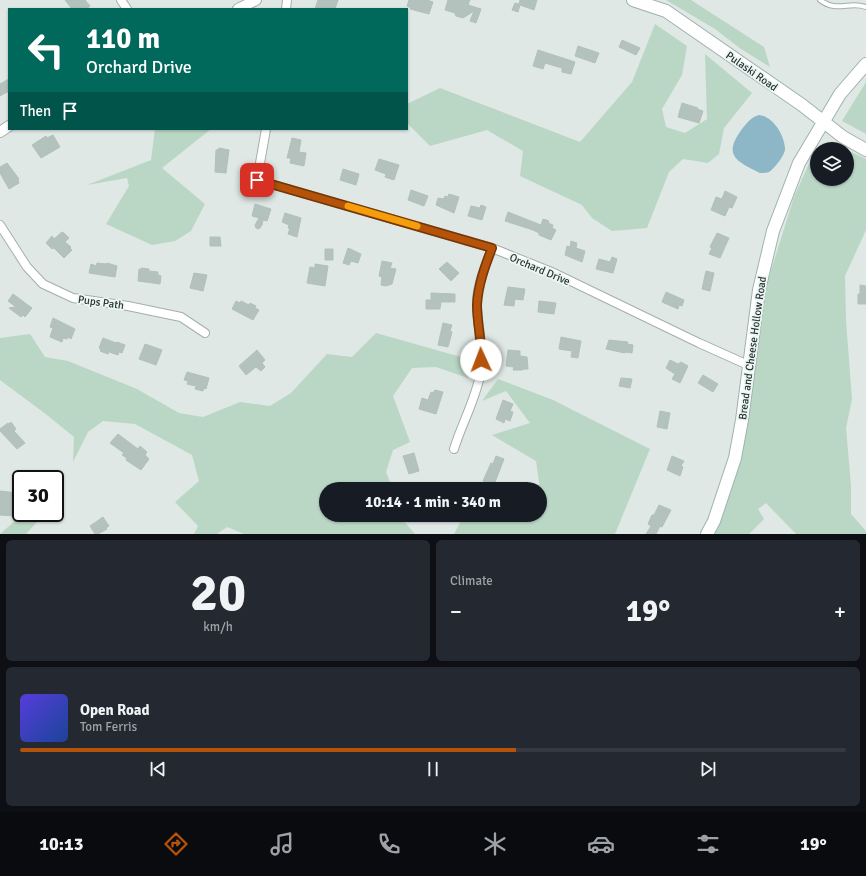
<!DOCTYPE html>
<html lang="en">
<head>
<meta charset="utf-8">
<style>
  body { margin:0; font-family:Signika,sans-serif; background:#242831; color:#f1f3f6; height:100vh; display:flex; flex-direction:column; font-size:15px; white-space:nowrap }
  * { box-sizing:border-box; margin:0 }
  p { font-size:13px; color:#9ea1a6 }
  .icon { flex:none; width:22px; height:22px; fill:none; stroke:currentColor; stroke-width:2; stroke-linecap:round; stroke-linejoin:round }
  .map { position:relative; height:534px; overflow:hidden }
  .details { display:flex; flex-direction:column; gap:6px; padding:6px; background:#0d0f14; flex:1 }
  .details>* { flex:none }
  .top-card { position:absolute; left:8px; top:8px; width:400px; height:122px; border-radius:0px; box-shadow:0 1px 3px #0004; background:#00695c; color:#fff; overflow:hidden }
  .fabs { position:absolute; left:810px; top:142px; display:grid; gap:8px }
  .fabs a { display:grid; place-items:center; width:44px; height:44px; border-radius:50%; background:#171b24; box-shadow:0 1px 3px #0004; font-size:20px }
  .speed { position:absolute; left:12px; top:470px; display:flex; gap:8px; font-size:20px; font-weight:700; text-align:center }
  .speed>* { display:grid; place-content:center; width:52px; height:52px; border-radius:50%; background:#171b24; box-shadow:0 1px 3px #0004; line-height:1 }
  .speed .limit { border:2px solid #111; border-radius:6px; background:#fff; color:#111 }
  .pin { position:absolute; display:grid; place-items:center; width:34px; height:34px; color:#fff; margin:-17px; border-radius:8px; box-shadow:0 2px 6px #0006 }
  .me { position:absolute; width:44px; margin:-22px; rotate:358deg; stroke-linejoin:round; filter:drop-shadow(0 0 3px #0008) }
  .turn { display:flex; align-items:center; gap:14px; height:84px; padding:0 12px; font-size:18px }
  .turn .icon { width:52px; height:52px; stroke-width:2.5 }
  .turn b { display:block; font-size:28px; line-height:34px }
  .then { display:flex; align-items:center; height:38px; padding:0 12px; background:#0003; gap:8px; font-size:15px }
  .big { font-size:30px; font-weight:800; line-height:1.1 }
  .details .tile { flex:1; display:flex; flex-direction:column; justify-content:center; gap:6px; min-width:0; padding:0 14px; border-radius:6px; background:#242831 }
  .details .dial { align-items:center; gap:0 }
  .dial b { font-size:52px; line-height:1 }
  .song { display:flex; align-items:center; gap:12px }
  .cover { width:48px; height:48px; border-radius:6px; background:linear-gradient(135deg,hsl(250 70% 55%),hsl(220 70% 35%)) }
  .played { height:4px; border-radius:2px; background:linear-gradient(90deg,#b45309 60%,#363941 60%) }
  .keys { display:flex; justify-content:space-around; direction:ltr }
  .heat { display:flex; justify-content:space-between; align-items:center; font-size:22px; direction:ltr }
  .details .tiles { flex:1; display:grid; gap:6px; grid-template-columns:1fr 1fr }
  .tile:last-child { grid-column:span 2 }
  .trip { position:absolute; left:319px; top:482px; width:228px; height:40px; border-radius:20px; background:#171b24; box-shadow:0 1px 3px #0004; font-weight:800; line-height:40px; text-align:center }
  .dock { display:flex; height:64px; justify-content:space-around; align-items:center; background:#090b0e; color:#9ea1a6 }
  .dock .icon { width:28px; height:28px }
  .dock .active { color:#b45309 }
  .dock b { font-size:18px; color:#f1f3f6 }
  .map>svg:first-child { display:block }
  .green { fill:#bad7c6 }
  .water { fill:#8db6c7 }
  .building { fill:#b4c2be; stroke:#b2c0bc }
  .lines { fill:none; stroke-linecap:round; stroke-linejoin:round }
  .service-casing { stroke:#a3afac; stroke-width:6 }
  .minor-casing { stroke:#a3afac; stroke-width:10 }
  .tertiary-casing { stroke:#a3afac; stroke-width:12 }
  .secondary-casing { stroke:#9fb2ae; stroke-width:14 }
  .service { stroke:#fff; stroke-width:4 }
  .minor { stroke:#fff; stroke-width:8 }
  .tertiary { stroke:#fff; stroke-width:10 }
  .secondary { stroke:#fff; stroke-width:12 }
  .route-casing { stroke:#753606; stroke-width:10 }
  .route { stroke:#b45309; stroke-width:7 }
  .slow { stroke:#f59e0b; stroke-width:7 }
  .labels { text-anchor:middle; stroke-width:3.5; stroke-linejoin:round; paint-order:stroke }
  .street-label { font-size:11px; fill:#223633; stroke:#eef5f3 }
</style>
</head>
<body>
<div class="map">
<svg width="866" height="534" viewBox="0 0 866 534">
  <rect width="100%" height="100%" fill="#dfe8e5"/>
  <path class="green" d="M666 0H691L764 47 770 67 741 49 715 29Z
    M655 24 687 46 682 75 662 109 666 127 685 133 707 119 705 54 752 93 724 128 719 154 708 163 683 159 669 172 647 228 612 231 592 218 582 205 520 176 523 151 487 130 430 146 407 123V104L440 88 580 142 632 82Z
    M866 82V134L842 121Z
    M155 129H211L162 168 205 204 191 231 175 241 152 245 106 224 129 186 127 178 87 185 151 160Z
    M829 143 844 149H817V179H847V150L866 159V230L845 276 846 321 852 399 846 428 851 485V514L866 531V534H796L766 503 758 509 764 519 749 534H709L734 474 764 293 794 197 816 148Z
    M376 333 468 359V378L436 367 412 368 393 396 410 442 393 450 386 472 392 487 403 489H326V515H404L402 519 415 534H244L227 527 217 534H194L198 526 175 502 199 481 192 455 135 424 103 421 88 432 73 462 74 437 47 415 0 380V338L30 334 45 357 68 361 137 389 179 413 203 417 240 402 270 406 291 393 327 354 352 357Z
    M498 379 553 400 650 449 615 534H454L464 515H497L499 518 517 520 522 515H540V489L536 461 492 435 530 423 506 391 482 401Z
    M24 513H45L26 534H0Z"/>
  <path class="water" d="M759 115C773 116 785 136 785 149 785 155 774 169 769 172 766 173 762 173 760 173 735 161 723 155 742 129 747 123 751 117 759 115Z"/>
  <path class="building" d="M65 0H85L90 6 86 9H72Z
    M318 0H338L335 9H315Z
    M409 0H427L433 2 429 14 410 9 411 8 407 6Z
    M448 0H470L468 5 481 9 476 23 470 21 474 11 463 18 456 16 455 13 445 10Z
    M520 0H537L534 10 520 5 518 12 512 10 515 3 519 4Z
    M622 40 640 48 636 55 619 47Z
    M578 46 599 53 595 63 575 56Z
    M538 50 575 62 571 74 562 72V68L545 63 543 69 533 66Z
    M9 79V91L0 96V84Z
    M682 103 698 108 697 109 703 111 699 123 678 117Z
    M53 135 60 147 41 158 32 145 46 136 47 138Z
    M292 138 301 140 299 152 306 153 304 166 290 163 291 158H287Z
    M219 148 229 150 226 173 215 172 216 150H218Z
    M379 159 399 165 394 180 385 177 386 174 375 170Z
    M7 163 19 179 18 180 19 183 9 189 0 173V167Z
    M343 169 359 174 356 185 340 180Z
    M411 190 428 196 424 206 408 200Z
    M725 191 737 197 732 208 729 207 725 216 711 210 716 197 722 199Z
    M449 194 459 197 454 213 436 205 438 198 444 199 445 196 448 197Z
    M255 204 271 209 267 221 263 220 262 225 259 229 256 228 255 225 259 218 252 216Z
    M481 205 486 207 482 220 468 216 471 206 480 208Z
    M508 212 541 225 543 219 549 221 548 223 553 225 552 228 556 230 551 240 539 235V233L533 230 505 221Z
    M285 213 301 218 297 237 288 234 290 228H288L289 225 282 222Z
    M62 232 64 233 69 238 65 242 71 247 70 248 72 250 64 258 54 248 52 249 46 243 52 236 54 239Z
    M717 233 729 238 720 258 709 254 712 248 710 247Z
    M210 237H220L221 246H210Z
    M571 241 577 243 576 248 585 251 582 262 565 255 567 246 570 247Z
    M348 248 361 254 358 263 351 261 349 265 343 263Z
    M325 249H333V260H325Z
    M612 257 617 259 613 273 596 269 599 259 610 262Z
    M382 261 392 263 390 268 396 269 392 284 386 286 381 285 382 277 379 276Z
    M447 262 459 273 451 281 439 269Z
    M97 263 107 264V263L117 266 115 277 89 273 91 264 96 266Z
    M315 264 328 266 325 286 307 283 310 267 315 268Z
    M141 268 149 269V271L158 272V275L161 276 160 284 138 281 139 269 141 270Z
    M706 271 714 273 710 291 702 289Z
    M194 273 207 275 203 291 190 288Z
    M860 285 866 286V304H858V294H860Z
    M508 287 525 289 523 300 515 299 514 306 504 305Z
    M666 292 684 300 682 306 679 305 678 309 662 302Z
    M431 293 455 294V302H441L440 309H426V300H431Z
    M13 294 32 308 25 317 23 315 21 317 9 308 16 307 8 301Z
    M236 301 240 303 241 301 249 305 250 303 256 306 255 308 259 310 253 320 232 309Z
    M539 301 556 303 554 314 538 312Z
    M53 318 75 329 71 339 68 337 67 339 63 338 62 342 50 337 53 328 50 327Z
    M443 323 452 325 450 331 452 332 448 347 438 345Z
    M561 337 581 341 578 358 571 357 572 351 559 349Z
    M103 338 116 343 117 342 125 345 122 353 119 352 118 355 109 352 108 354 100 351 101 349 99 348Z
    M609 340 628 342 627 344 633 345 632 353 625 352V353L606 349Z
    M145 344 162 350 156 365 139 359Z
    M257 350 265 360 262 363 265 367 261 371 256 367 246 375 239 366Z
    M508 350 520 351V356L527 357 528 369H523V370H513L514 367 506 366Z
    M670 360 678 364 681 362 688 366 680 383 672 379 675 374 666 368Z
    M187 372 209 378 206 389 204 388 203 391 195 389 196 386 187 384 188 381 184 380Z
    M703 375 718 384 713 392 698 383Z
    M621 378 632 379 630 388 619 386Z
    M435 390 443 392 436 414 419 409 422 398 428 400 431 392 433 393Z
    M503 400 513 404 510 411 513 412 510 421 505 419 504 423 496 419Z
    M660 411 670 413 667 429 657 427Z
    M11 422 16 429 14 431 25 443 17 449 0 431V429L8 423 9 424Z
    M118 434 138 449 140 446 147 452 145 455 149 459 141 470 126 460 127 458 122 455 124 453 110 443Z
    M414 453 419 471 409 474 403 456Z
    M496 456 504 459 494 485 483 481 491 463 493 464Z
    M672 456 684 461 681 466 683 467 680 476 667 470Z
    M0 491 17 493 15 506H17V511H15L14 516 0 515Z
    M659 505 671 510 662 527 660 526 656 534H646L651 526 648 524 652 515H654Z
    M103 517 109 526 106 528 107 529 98 534H95L90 526Z"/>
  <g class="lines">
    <defs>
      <path id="service" d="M820 0C837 13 849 1 866 7"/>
      <path id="minor" d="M121 0 127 9
        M286 9 287 0
        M266 129 257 180 492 248 554 273 699 343 748 365
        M0 225 27 267 43 284 73 298 128 306 181 317 205 333
        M454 449C462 423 476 399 481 371 484 350 478 328 477 307 476 287 485 267 492 248"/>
      <path id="tertiary" d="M238 9 256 0
        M0 132 9 126"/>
      <path id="secondary" d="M633 0 666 11 802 105 843 137 866 150
        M707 534 714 521 735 458 742 420 759 290 773 231 799 163 840 94 866 64"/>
    </defs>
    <use href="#service" class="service-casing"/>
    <use href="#minor" class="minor-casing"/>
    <use href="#tertiary" class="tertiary-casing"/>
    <use href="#secondary" class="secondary-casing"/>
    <use href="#service" class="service"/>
    <use href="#minor" class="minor"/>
    <use href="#tertiary" class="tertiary"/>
    <use href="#secondary" class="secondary"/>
  </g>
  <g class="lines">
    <defs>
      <path id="route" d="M257 180 492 248C485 266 478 285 477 305 477 323 482 342 481 360"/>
    </defs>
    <use href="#route" class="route-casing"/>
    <use href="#route" class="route"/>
    <path class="slow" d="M348 206 417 226"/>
  </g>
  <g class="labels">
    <g class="street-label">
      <text transform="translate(752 71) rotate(35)" y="4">Pulaski Road</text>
      <text transform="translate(540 269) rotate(23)" y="4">Orchard Drive</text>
      <text transform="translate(101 302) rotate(8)" y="4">Pups Path</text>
      <text transform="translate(752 348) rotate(-82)" y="4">Bread and Cheese Hollow Road</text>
    </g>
  </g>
</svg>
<div class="fabs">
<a><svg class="icon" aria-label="layers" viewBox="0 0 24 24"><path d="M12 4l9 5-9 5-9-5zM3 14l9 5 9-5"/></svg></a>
</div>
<div class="speed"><div class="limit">30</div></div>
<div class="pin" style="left:257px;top:180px;background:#d93025"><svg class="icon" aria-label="arrive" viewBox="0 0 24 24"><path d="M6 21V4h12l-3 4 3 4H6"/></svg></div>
<svg class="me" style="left:481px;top:360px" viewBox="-20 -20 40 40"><circle r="19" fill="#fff"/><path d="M0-13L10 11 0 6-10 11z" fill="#b45309"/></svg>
<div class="trip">10:14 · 1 min · 340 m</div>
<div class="top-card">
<div class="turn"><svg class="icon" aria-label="left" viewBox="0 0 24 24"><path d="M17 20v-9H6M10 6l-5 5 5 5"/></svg><div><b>110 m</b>Orchard Drive</div></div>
<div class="then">Then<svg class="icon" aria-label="arrive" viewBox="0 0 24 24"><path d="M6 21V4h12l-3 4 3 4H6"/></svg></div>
</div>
</div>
<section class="details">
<div class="tiles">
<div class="tile dial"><b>20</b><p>km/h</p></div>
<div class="tile"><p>Climate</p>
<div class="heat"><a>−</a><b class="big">19°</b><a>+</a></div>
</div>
<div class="tile">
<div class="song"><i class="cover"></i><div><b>Open Road</b><p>Tom Ferris</p></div></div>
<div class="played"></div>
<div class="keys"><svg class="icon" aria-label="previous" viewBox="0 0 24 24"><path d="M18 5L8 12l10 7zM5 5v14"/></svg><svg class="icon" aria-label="pause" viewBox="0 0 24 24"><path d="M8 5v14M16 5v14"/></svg><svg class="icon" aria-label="next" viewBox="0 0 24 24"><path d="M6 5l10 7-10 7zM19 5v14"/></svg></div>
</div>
</div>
</section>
<nav class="dock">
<b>10:13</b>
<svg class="icon active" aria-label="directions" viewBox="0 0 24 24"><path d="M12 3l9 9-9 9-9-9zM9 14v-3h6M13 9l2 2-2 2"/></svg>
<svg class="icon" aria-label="music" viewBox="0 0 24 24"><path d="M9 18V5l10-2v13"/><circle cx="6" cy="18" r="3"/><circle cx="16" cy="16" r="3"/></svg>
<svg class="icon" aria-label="phone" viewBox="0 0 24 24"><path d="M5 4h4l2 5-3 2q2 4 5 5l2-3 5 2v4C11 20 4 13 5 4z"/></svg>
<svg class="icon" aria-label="climate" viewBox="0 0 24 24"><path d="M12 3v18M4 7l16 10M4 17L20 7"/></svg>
<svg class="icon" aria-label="car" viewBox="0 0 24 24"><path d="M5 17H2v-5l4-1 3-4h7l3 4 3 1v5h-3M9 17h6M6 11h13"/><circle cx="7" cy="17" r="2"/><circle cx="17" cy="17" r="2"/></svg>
<svg class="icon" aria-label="filters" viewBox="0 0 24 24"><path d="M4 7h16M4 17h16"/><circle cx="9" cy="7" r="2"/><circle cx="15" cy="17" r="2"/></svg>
<b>19°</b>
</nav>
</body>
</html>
